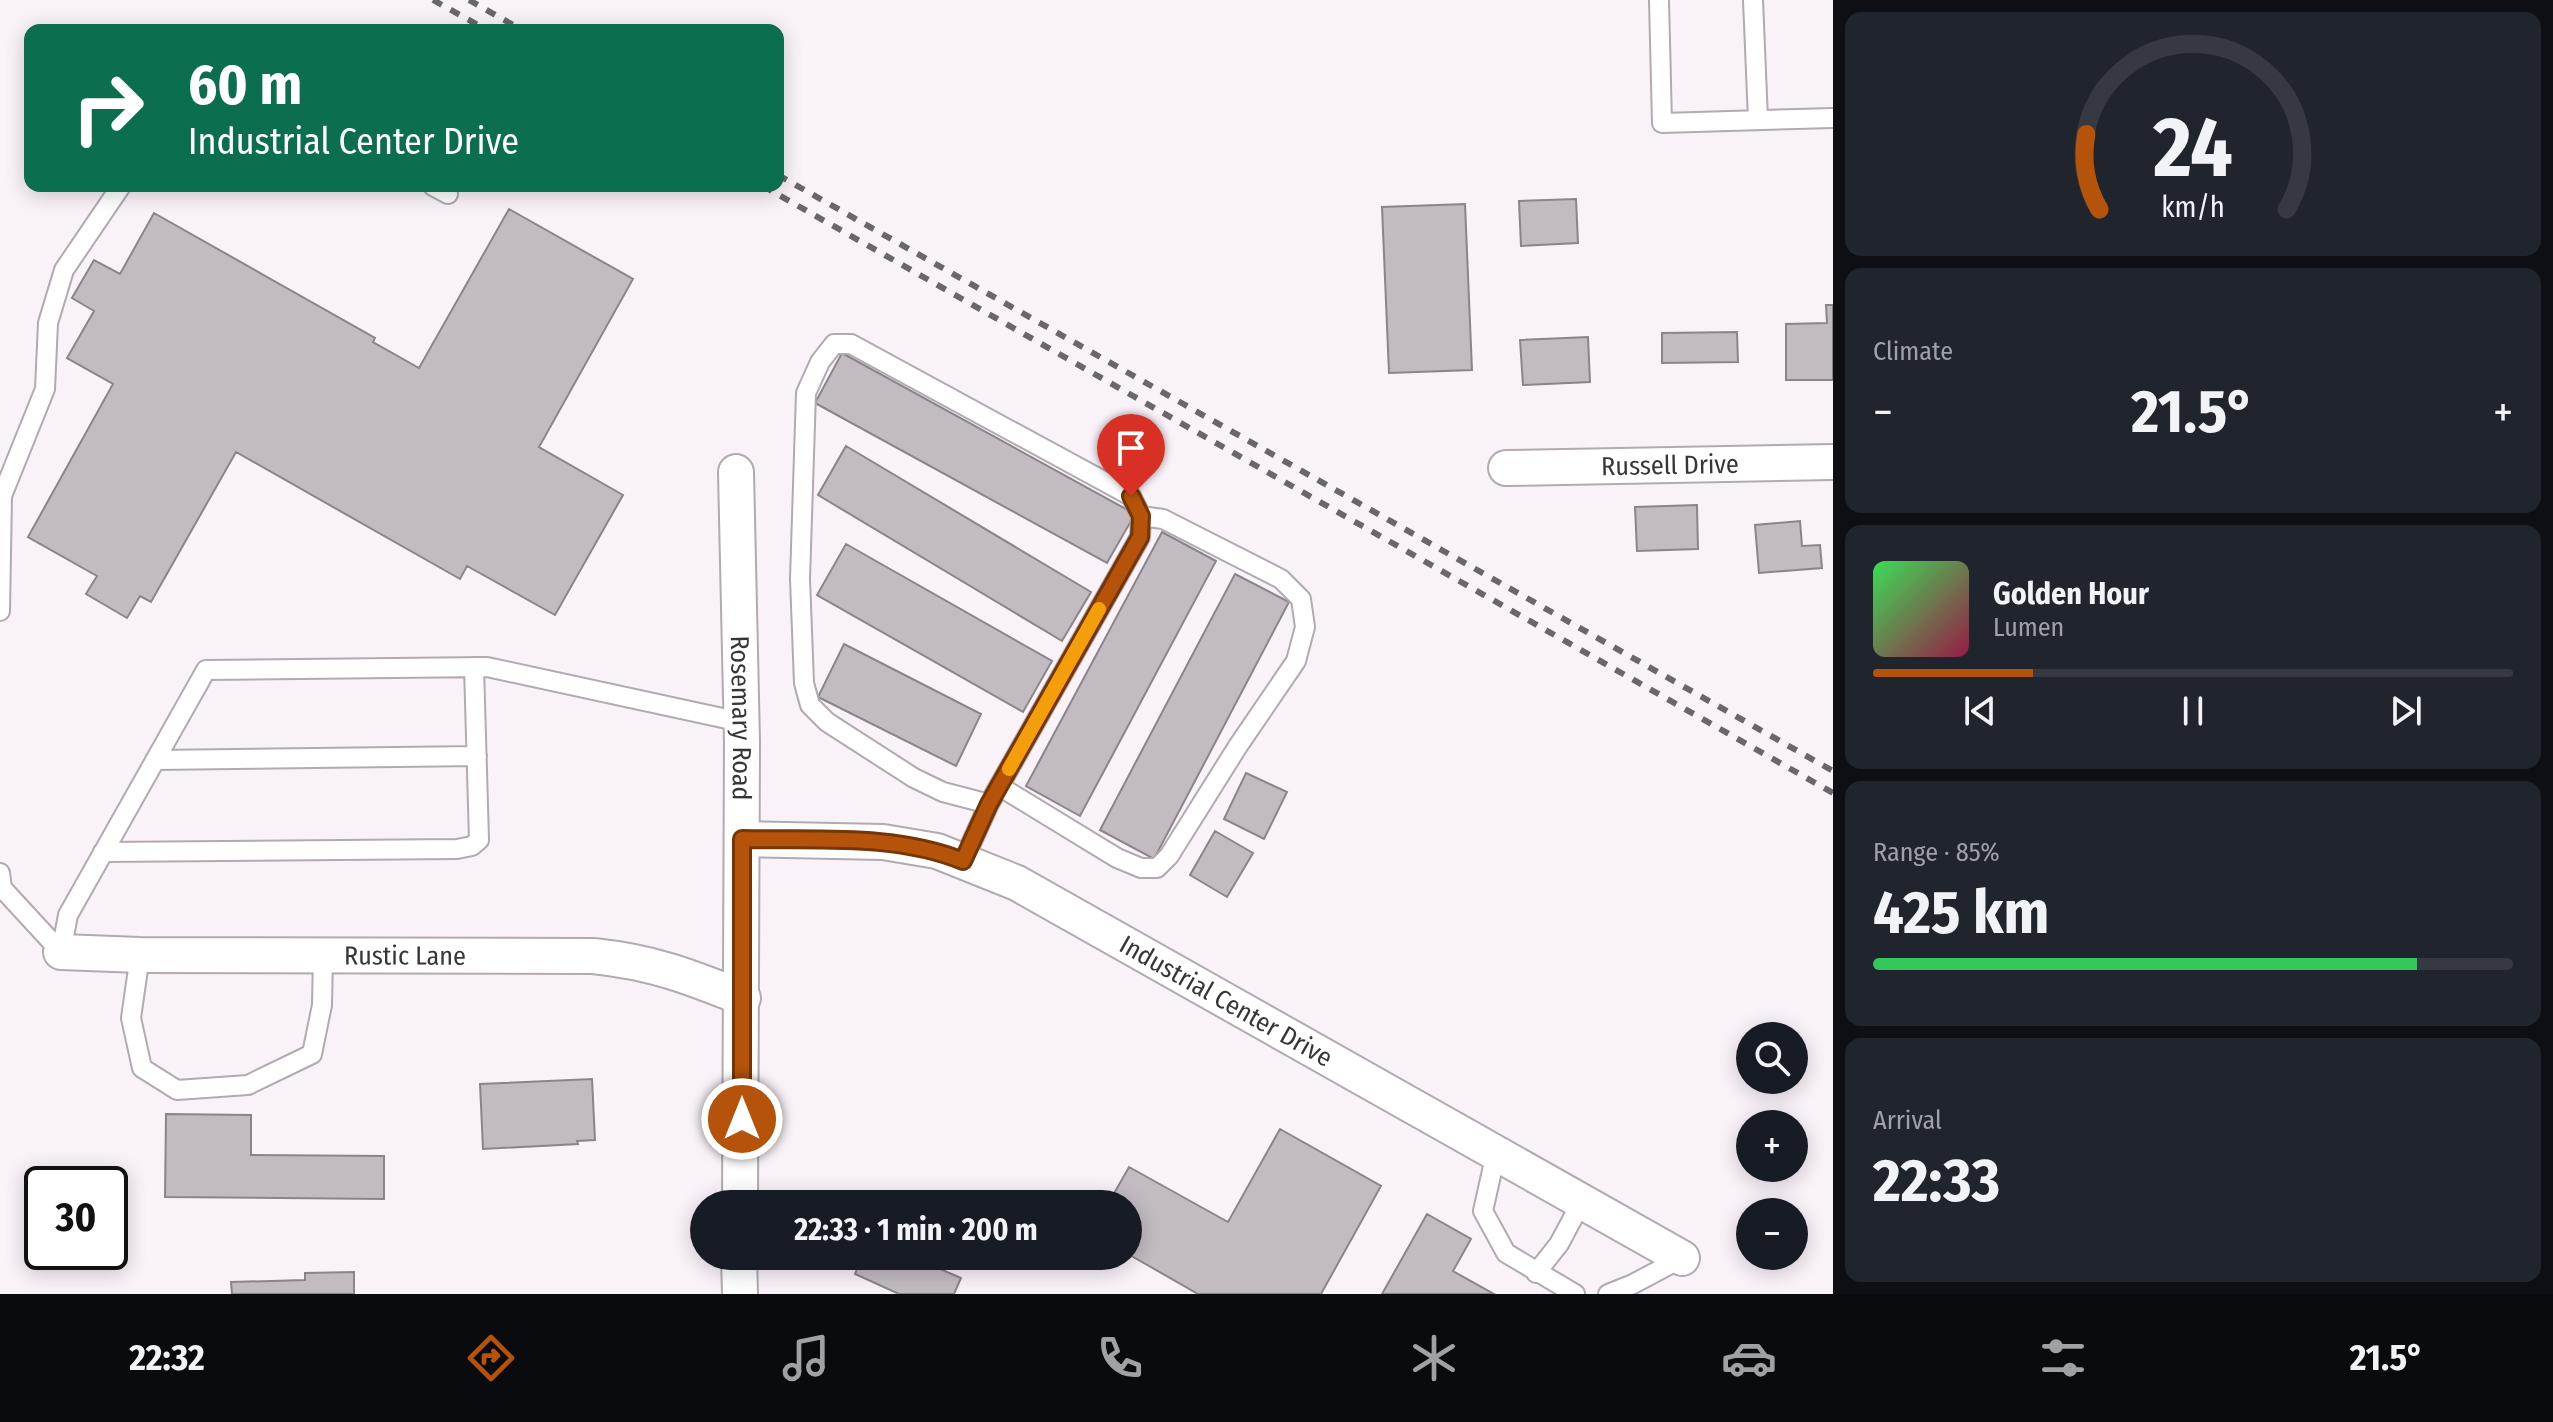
<!DOCTYPE html>
<html lang="en">
<head>
<meta charset="utf-8">
<style>
  body { margin:0; font-family:"Fira Sans Condensed",sans-serif; background:#20242c; color:#f1f3f6; height:100vh; display:flex; flex-direction:column; font-size:30px; white-space:nowrap }
  * { box-sizing:border-box; margin:0 }
  p { font-size:26px; color:#9ea1a6 }
  .icon { flex:none; width:44px; height:44px; fill:none; stroke:currentColor; stroke-width:2; stroke-linecap:round; stroke-linejoin:round }
  .map { position:relative; flex:1; overflow:hidden }
  .side { display:flex; flex-direction:column; gap:12px; padding:12px; background:#0d0f14; width:720px }
  .side>* { flex:none }
  .guide { position:absolute; left:24px; top:24px; width:760px; height:168px; border-radius:16px; box-shadow:0 4px 20px #0003; background:#0b6e4f; color:#fff; overflow:hidden }
  .buttons { position:absolute; left:1736px; top:1022px; display:grid; gap:16px }
  .buttons a { display:grid; place-items:center; width:72px; height:72px; border-radius:50%; background:#171b24; box-shadow:0 4px 20px #0003; font-size:40px }
  .speed { position:absolute; left:24px; top:1166px; display:flex; gap:16px; font-size:40px; font-weight:700; text-align:center }
  .speed>* { display:grid; place-content:center; width:104px; height:104px; border-radius:50%; background:#171b24; box-shadow:0 4px 20px #0003; line-height:1 }
  .speed .limit { border:4px solid #111; border-radius:12px; background:#fff; color:#111 }
  .pin { position:absolute; display:grid; place-items:center; width:68px; height:68px; color:#fff; margin:-82px -34px; border-radius:50% 50% 50% 0; rotate:-45deg; box-shadow:0 0 8px #0007 }
  .pin .icon { rotate:45deg }
  .me { position:absolute; width:88px; margin:-44px; rotate:0deg; stroke-linejoin:round; filter:drop-shadow(0 0 6px #0008) }
  .turn { display:flex; align-items:center; gap:28px; height:168px; padding:0 32px; font-size:36px }
  .turn .icon { width:104px; height:104px; stroke-width:2.5 }
  .turn b { display:block; font-size:56px; line-height:68px }
  .big { font-size:60px; font-weight:700; line-height:1.1 }
  .side .widget { flex:1; display:flex; flex-direction:column; justify-content:center; gap:12px; min-width:0; padding:0 28px; border-radius:16px; background:#20242c }
  .side .dial { align-items:center; gap:0 }
  .dial svg { height:208px; overflow:visible; fill:none; stroke:#363941; stroke-width:7; stroke-linecap:round; text-anchor:middle }
  .dial text { fill:#f1f3f6; stroke:none }
  .song { display:flex; align-items:center; gap:24px }
  .cover { width:96px; height:96px; border-radius:12px; background:linear-gradient(135deg,hsl(130 70% 55%),hsl(340 70% 35%)) }
  .played { height:8px; border-radius:4px; background:linear-gradient(90deg,#b45309 25%,#363941 25%) }
  .keys { display:flex; justify-content:space-around; direction:ltr }
  .heat { display:flex; justify-content:space-between; align-items:center; font-size:44px; direction:ltr }
  .charge { height:12px; border-radius:6px; background:linear-gradient(90deg,#34c759 85%,#363941 0) }
  .trip { position:absolute; left:690px; top:1190px; width:452px; height:80px; border-radius:40px; background:#171b24; box-shadow:0 4px 20px #0003; font-weight:700; line-height:80px; text-align:center }
  .menu { display:flex; height:128px; justify-content:space-around; align-items:center; background:#090b0e; color:#9ea1a6 }
  .menu .icon { width:56px; height:56px }
  .menu .current { color:#b45309 }
  .menu b { font-size:36px; color:#f1f3f6 }
  main { display:flex; flex:1; min-height:0 }
  .map>svg:first-child { display:block }
  .building { fill:#c3bbc2; stroke:#8b848a; stroke-width:2 }
  .lines { fill:none; stroke-linecap:round; stroke-linejoin:round }
  .lane-casing { stroke:#b1aab0; stroke-width:22 }
  .street-casing { stroke:#b1aab0; stroke-width:38 }
  .lane { stroke:#fff; stroke-width:18 }
  .street { stroke:#fff; stroke-width:34 }
  .rail { stroke:#6a666a; stroke-width:6; stroke-dasharray:10 10; stroke-linecap:butt }
  .route-casing { stroke:#753606; stroke-width:20 }
  .route { stroke:#b45309; stroke-width:14 }
  .slow { stroke:#f59e0b; stroke-width:14 }
  .labels { text-anchor:middle; stroke-width:8; stroke-linejoin:round; paint-order:stroke }
  .street-label { font-size:26px; fill:#383538; stroke:#fff }
</style>
</head>
<body>
<main>
<div class="map">
<svg width="1833" height="1294" viewBox="0 0 1833 1294">
  <rect width="100%" height="100%" fill="#faf2f9"/>
  <path class="building" d="M1576 199 1578 243 1521 246 1519 201Z
    M1465 204 1472 370 1389 373 1382 207Z
    M509 209 633 279 539 447 623 495 555 615 467 566 460 579 236 452 151 602 140 596 127 618 86 594 97 576 28 537 113 384 67 358 94 311 72 298 94 260 120 274 154 213 375 338 373 342 419 368Z
    M1826 305H1833V380H1786V324L1827 323Z
    M1737 332 1738 362 1662 363V333Z
    M1588 337 1590 382 1523 385 1520 340Z
    M842 353 1135 514 1107 563 815 403Z
    M846 446 1091 592 1062 641 818 495Z
    M1697 505 1698 549 1637 551 1635 507Z
    M1800 521 1802 546 1820 545 1822 568 1759 573 1755 525Z
    M1162 532 1216 561 1080 816 1026 786Z
    M846 544 1052 661 1023 712 817 595Z
    M1235 574 1289 602 1154 859 1100 830Z
    M844 644 981 714 956 766 818 697Z
    M1246 773 1287 792 1264 839 1224 819Z
    M1215 831 1253 853 1227 897 1190 875Z
    M592 1079 595 1140 577 1141 578 1144 483 1149 480 1084Z
    M166 1114 251 1115V1155L384 1156V1199L165 1197Z
    M1280 1129 1381 1186 1321 1294H1198L1128 1254V1204H1108L1129 1167 1228 1222Z
    M1427 1214 1471 1239 1453 1271 1494 1294H1382Z
    M862 1256H910L961 1278 954 1294H899L855 1274Z
    M354 1272V1294H232L231 1282 305 1280V1273Z"/>
  <g class="lines">
    <defs>
      <path id="lane" d="M1659 0 1662 123 1833 118
        M1753 0 1758 120
        M433 186 448 194
        M0 611 2 496 45 389 48 323 64 270 121 186
        M155 760 477 756
        M999 786 1117 858 1141 868H1157L1169 856 1238 746 1296 661 1305 627 1301 599 1281 579 1163 519 1141 516
        M103 852 457 849 472 846 479 840 474 667
        M963 861 989 804 1140 537 1141 516 1131 496 851 344H834L820 362 806 393 800 579 804 683 810 705 827 722 914 778 943 792 989 804
        M0 873 2 888 61 952
        M61 952 68 915 206 670 487 667 741 722
        M140 955 131 1018 142 1068 177 1090 248 1085 312 1054 322 1005 323 955
        M1496 1153 1483 1211 1506 1253 1575 1294
        M1536 1273 1559 1244 1582 1201
        M1608 1294 1633 1284 1682 1258"/>
      <g id="street">
        <path id="s1" d="M1506 468 1833 462"/>
        <path id="s2" d="M736 472 742 742 740 1204"/>
        <path id="s3" d="M742 839 883 842 937 851 1017 883 1682 1258"/>
        <path id="s4" d="M61 952 140 955 593 956C652 962 688 976 743 998"/>
        <path d="M739 1256 740 1294"/>
      </g>
    </defs>
    <use href="#lane" class="lane-casing"/>
    <use href="#street" class="street-casing"/>
    <use href="#lane" class="lane"/>
    <use href="#street" class="street"/>
    <path class="rail" d="M433 0 487 30
      M469 0 522 30
      M778 175 1833 771
      M763 186 1833 793"/>
  </g>
  <g class="lines">
    <defs>
      <path id="route" d="M742 1119V839C815 841 894 833 963 861L989 804 1140 537 1141 516 1131 496"/>
    </defs>
    <use href="#route" class="route-casing"/>
    <use href="#route" class="route"/>
    <path class="slow" d="M1009 769 1099 609"/>
  </g>
  <g class="labels">
    <g class="street-label">
      <text dy="9" stroke="none"><textPath href="#s1" startOffset="164">Russell Drive</textPath></text>
      <text dy="9" stroke="none"><textPath href="#s2" startOffset="246">Rosemary Road</textPath></text>
      <text dy="9" stroke="none"><textPath href="#s4" startOffset="344">Rustic Lane</textPath></text>
      <text dy="9" stroke="none"><textPath href="#s3" startOffset="522">Industrial Center Drive</textPath></text>
    </g>
  </g>
</svg>
<div class="buttons">
<a><svg class="icon" aria-label="search" viewBox="0 0 24 24"><circle cx="10" cy="10" r="6"/><path d="M15 15l6 6"/></svg></a>
<a>+</a>
<a>−</a>
</div>
<div class="speed"><div class="limit">30</div></div>
<div class="pin" style="left:1131px;top:496px;background:#d93025"><svg class="icon" aria-label="arrive" viewBox="0 0 24 24"><path d="M6 21V4h12l-3 4 3 4H6"/></svg></div>
<svg class="me" style="left:742px;top:1119px" viewBox="-20 -20 40 40"><circle r="17" fill="#b45309" stroke="#fff" stroke-width="3"/><path d="M0-11L8 9 0 5-8 9z" fill="#fff"/></svg>
<div class="trip">22:33 · 1 min · 200 m</div>
<div class="guide">
<div class="turn"><svg class="icon" aria-label="right" viewBox="0 0 24 24"><path d="M7 20v-9h11M14 6l5 5-5 5"/></svg><div><b>60 m</b>Industrial Center Drive</div></div>
</div>
</div>
<section class="side">
<div class="widget dial"><svg viewBox="0 0 100 80">
<path d="M14 69A42 42 0 1 1 86 69"/>
<path d="M14 69A42 42 0 0 1 9 40" stroke="#b45309"/>
<text x="50" y="56" font-size="32" font-weight="700">24</text>
<text x="50" y="72" font-size="11">km/h</text>
</svg></div>
<div class="widget"><p>Climate</p>
<div class="heat"><a>−</a><b class="big">21.5°</b><a>+</a></div>
</div>
<div class="widget">
<div class="song"><i class="cover"></i><div><b>Golden Hour</b><p>Lumen</p></div></div>
<div class="played"></div>
<div class="keys"><svg class="icon" aria-label="previous" viewBox="0 0 24 24"><path d="M18 5L8 12l10 7zM5 5v14"/></svg><svg class="icon" aria-label="pause" viewBox="0 0 24 24"><path d="M8 5v14M16 5v14"/></svg><svg class="icon" aria-label="next" viewBox="0 0 24 24"><path d="M6 5l10 7-10 7zM19 5v14"/></svg></div>
</div>
<div class="widget"><p>Range · 85%</p><b class="big">425 km</b><div class="charge"></div></div>
<div class="widget"><p>Arrival</p><b class="big">22:33</b></div>
</section>
</main>
<nav class="menu">
<b>22:32</b>
<svg class="icon current" aria-label="directions" viewBox="0 0 24 24"><path d="M12 3l9 9-9 9-9-9zM9 14v-3h6M13 9l2 2-2 2"/></svg>
<svg class="icon" aria-label="music" viewBox="0 0 24 24"><path d="M9 18V5l10-2v13"/><circle cx="6" cy="18" r="3"/><circle cx="16" cy="16" r="3"/></svg>
<svg class="icon" aria-label="phone" viewBox="0 0 24 24"><path d="M5 4h4l2 5-3 2q2 4 5 5l2-3 5 2v4C11 20 4 13 5 4z"/></svg>
<svg class="icon" aria-label="climate" viewBox="0 0 24 24"><path d="M12 3v18M4 7l16 10M4 17L20 7"/></svg>
<svg class="icon" aria-label="car" viewBox="0 0 24 24"><path d="M5 17H2v-5l4-1 3-4h7l3 4 3 1v5h-3M9 17h6M6 11h13"/><circle cx="7" cy="17" r="2"/><circle cx="17" cy="17" r="2"/></svg>
<svg class="icon" aria-label="filters" viewBox="0 0 24 24"><path d="M4 7h16M4 17h16"/><circle cx="9" cy="7" r="2"/><circle cx="15" cy="17" r="2"/></svg>
<b>21.5°</b>
</nav>
</body>
</html>
